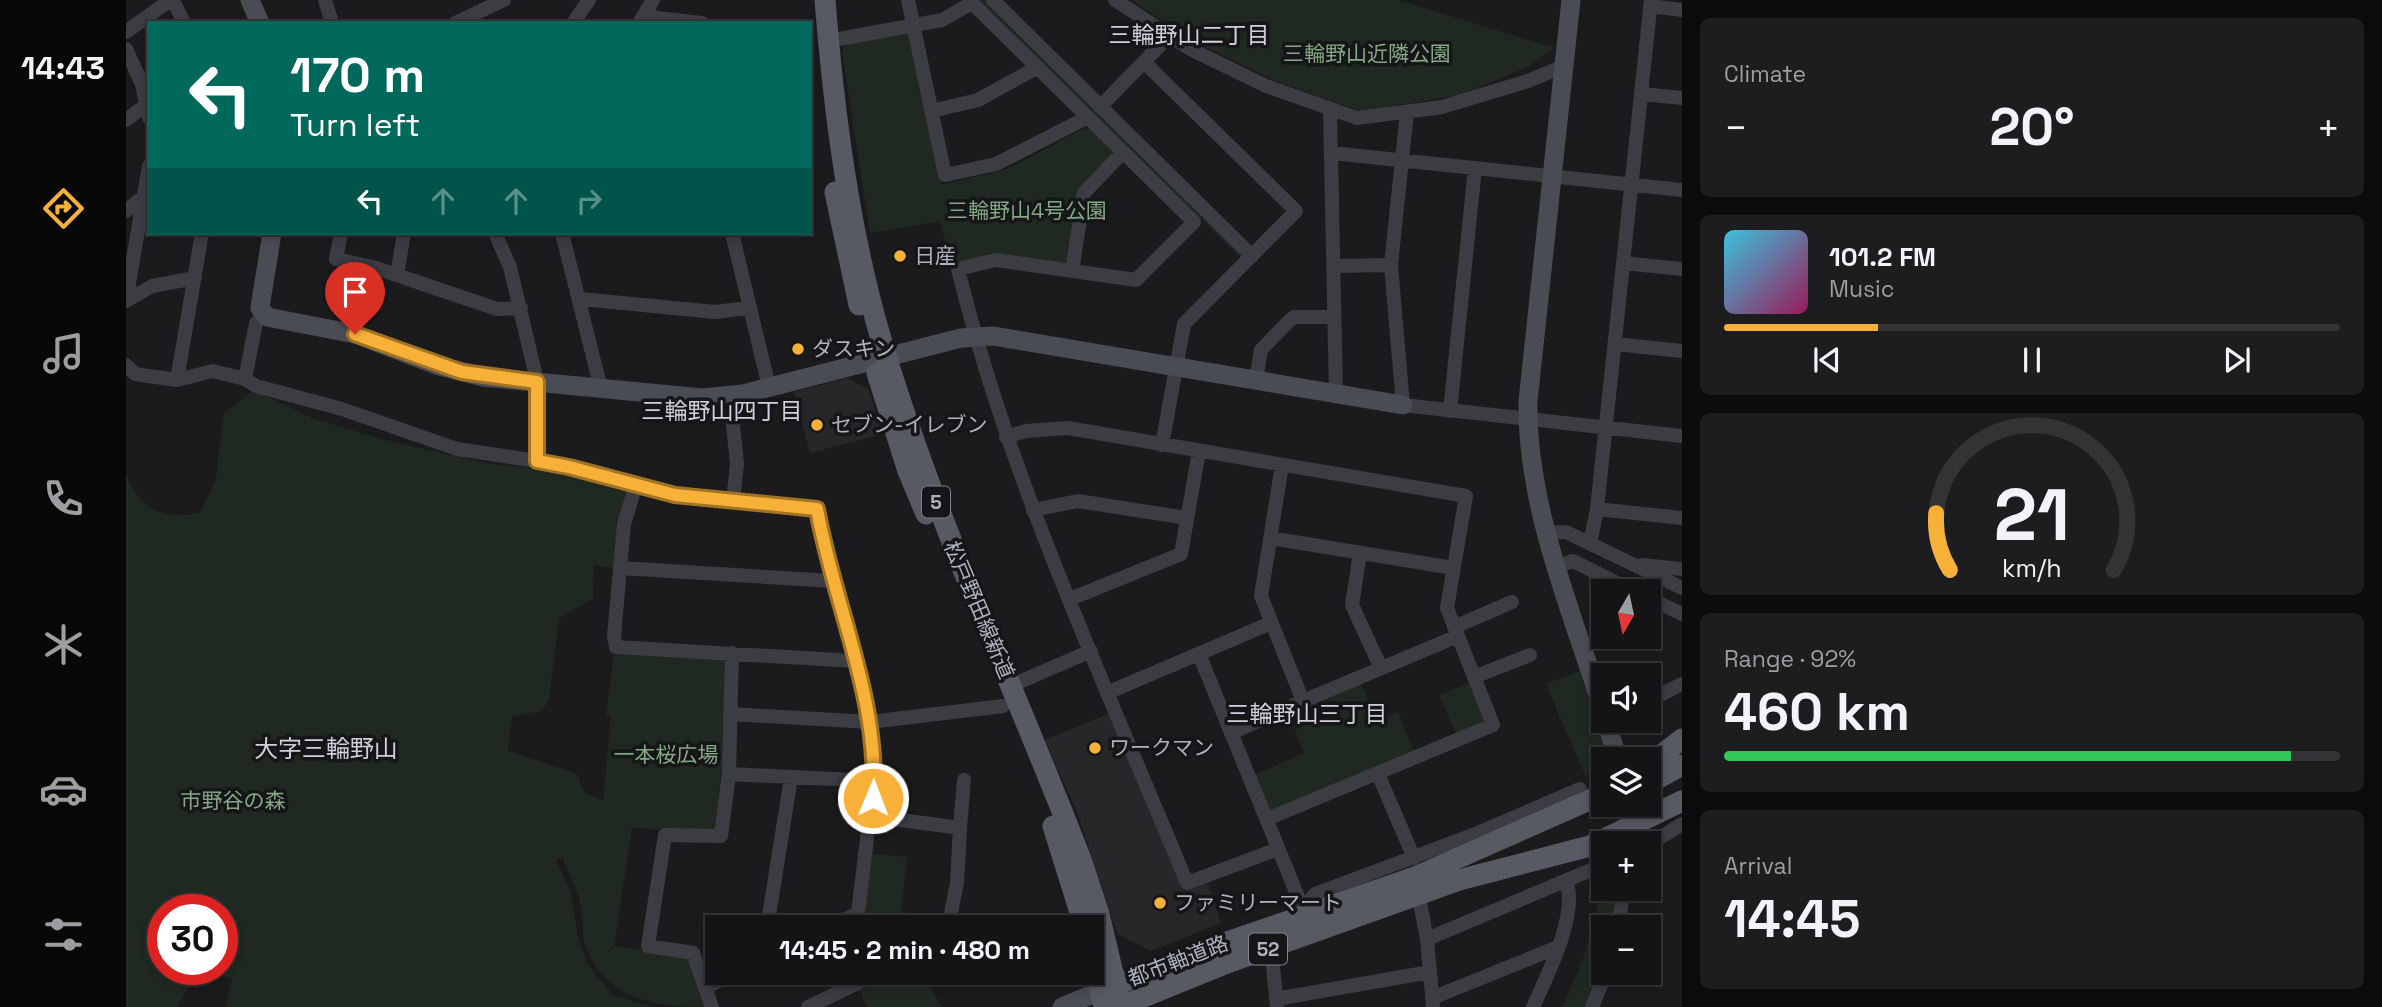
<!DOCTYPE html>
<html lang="en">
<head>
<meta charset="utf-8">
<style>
  body { margin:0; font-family:"Space Grotesk","Noto Sans JP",sans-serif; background:#1d1d1f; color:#f1f3f6; height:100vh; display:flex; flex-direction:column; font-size:26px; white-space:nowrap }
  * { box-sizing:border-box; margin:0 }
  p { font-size:23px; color:#9d9ea1 }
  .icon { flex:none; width:38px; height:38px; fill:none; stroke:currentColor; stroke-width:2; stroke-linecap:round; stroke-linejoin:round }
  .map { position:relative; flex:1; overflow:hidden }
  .side { display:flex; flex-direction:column; gap:18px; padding:18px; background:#0b0b0c; width:700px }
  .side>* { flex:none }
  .top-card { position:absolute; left:21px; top:21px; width:665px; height:214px; border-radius:0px; box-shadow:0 4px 10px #0003,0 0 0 2px #333335; background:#00695c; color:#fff; overflow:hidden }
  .needle { width:46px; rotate:189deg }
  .buttons { position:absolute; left:1465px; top:579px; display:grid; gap:14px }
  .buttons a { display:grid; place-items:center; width:70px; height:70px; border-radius:0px; background:#141416; box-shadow:0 4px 10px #0003,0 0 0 2px #333335; font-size:35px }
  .speed { position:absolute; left:21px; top:894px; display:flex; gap:14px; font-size:35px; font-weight:700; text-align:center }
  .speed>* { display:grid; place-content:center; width:91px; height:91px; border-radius:50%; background:#141416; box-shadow:0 4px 10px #0003,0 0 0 2px #333335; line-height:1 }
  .speed .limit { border:10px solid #d22; background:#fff; color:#111 }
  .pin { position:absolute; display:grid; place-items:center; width:60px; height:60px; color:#fff; margin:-72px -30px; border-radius:50% 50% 50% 0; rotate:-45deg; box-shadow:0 0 7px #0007 }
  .pin .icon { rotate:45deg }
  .me { position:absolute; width:77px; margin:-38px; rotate:1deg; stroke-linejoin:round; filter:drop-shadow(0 0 5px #0008) }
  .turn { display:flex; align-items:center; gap:24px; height:147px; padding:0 28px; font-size:32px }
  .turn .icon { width:91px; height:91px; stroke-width:2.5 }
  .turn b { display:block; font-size:49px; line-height:60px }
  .lanes { display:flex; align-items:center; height:66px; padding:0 28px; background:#0003; justify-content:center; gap:35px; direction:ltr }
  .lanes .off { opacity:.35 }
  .big { font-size:52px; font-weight:700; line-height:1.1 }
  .side .widget { flex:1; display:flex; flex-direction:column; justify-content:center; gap:10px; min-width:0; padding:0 24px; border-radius:10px; background:#1d1d1f }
  .side .dial { align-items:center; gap:0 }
  .dial svg { height:182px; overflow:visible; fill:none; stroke:#333335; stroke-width:7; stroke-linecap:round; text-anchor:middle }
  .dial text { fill:#f1f3f6; stroke:none }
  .song { display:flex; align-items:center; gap:21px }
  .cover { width:84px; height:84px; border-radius:10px; background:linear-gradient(135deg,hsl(190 70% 55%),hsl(330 70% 35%)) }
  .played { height:7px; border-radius:4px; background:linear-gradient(90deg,#f8b138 25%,#333335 25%) }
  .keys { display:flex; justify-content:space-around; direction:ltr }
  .heat { display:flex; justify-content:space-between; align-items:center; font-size:38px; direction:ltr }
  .charge { height:10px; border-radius:5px; background:linear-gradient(90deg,#34c759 92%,#333335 0) }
  .trip { position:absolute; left:579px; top:915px; width:399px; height:70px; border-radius:0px; background:#141416; box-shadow:0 4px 10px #0003,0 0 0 2px #333335; font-weight:700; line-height:70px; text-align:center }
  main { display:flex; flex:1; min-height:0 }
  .dock { display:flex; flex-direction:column; width:126px; justify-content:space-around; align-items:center; background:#080809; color:#9d9ea1 }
  .dock .icon { width:49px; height:49px }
  .dock .on { color:#f8b138 }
  .dock b { font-size:32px; color:#f1f3f6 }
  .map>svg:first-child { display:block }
  .built { fill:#27272a }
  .green { fill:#202921 }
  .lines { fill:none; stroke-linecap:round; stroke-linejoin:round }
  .street { stroke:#3c3d43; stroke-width:14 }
  .secondary { stroke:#4a4c53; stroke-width:19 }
  .primary { stroke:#575a62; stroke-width:21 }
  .route-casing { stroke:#a17324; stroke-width:18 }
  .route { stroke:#f8b138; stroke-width:12 }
  .poi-dot { fill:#f8b138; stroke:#161618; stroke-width:2.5 }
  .labels { text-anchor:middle; stroke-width:7; stroke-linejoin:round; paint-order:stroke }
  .shield { fill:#161618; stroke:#80838c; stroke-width:2 }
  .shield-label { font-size:19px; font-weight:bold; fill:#adb2bd }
  .park-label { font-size:21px; fill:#84a885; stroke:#161618 }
  .poi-label { font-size:21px; fill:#adb2bd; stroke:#161618; text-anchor:start }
  .street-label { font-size:21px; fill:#adb2bd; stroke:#161618 }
  .neighbourhood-label { font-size:23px; fill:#ced1d9; stroke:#161618 }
  .quarter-label { font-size:24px; fill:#ced1d9; stroke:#161618 }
</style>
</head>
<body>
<main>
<nav class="dock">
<b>14:43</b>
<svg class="icon on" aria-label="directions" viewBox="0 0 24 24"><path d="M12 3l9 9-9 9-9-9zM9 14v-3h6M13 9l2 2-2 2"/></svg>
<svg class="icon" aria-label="music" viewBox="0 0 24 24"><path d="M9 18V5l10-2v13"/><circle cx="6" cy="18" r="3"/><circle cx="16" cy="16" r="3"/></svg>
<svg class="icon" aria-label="phone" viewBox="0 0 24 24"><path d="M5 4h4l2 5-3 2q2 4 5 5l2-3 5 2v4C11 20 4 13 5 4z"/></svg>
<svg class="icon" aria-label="climate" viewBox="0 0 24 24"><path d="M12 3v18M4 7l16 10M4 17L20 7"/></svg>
<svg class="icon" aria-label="car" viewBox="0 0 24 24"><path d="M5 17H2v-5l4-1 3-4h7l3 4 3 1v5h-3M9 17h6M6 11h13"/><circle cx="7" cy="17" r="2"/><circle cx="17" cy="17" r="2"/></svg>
<svg class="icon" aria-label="filters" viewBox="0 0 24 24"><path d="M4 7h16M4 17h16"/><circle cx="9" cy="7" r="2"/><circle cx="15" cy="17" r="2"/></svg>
</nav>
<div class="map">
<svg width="1556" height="1007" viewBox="0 0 1556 1007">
  <rect width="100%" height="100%" fill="#1b1b1d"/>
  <path class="built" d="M721 378 743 390 756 434 684 453 668 392Z
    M984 713 1058 891 1082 883 1095 923 1025 951 991 934 953 817 919 740Z"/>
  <path class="green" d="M852 0H859L1116 254 1115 258Z
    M1005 0H1272L1429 48 1401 67 1334 95 1235 111 1152 82 1063 39Z
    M779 33 784 35 815 185 882 169 957 129H964L986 150 987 155 952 192 941 261 936 264 871 254 826 264 814 221 744 233 716 52 720 44Z
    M128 390 186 418 255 439 364 464 425 469 500 488 503 493 488 568 468 565 467 599 433 618 423 700 416 711 386 716 382 751 451 774 458 792 477 801 485 716 480 715 488 652 596 658 600 662 596 802 591 828 587 831 506 828 488 946 558 957 565 962 579 1007C528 1007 473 998 458 940 456 931 458 922 456 913 453 893 444 875 436 857L430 860 445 893 452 937 461 963 486 995 527 1007H99L106 980 83 970H96V910H37V970H72L51 1007H0V474C15 510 36 520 74 513L90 479 98 413Z
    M1454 671 1481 759 1477 760V768L1462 773 1461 780 1420 684Z
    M1345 682 1359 718 1357 723 1330 734 1313 695Z
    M1235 683 1251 721 1272 712 1288 752 1147 811 1142 809 1128 775 1178 753 1163 714Z
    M746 854 781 857 775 912 818 919 816 927H745L738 909Z
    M1477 870V889H1491L1486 927 1477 928V961L1460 1007H1436C1451 978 1482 904 1468 873Z
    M767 973H799L815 1007H741L733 989Z"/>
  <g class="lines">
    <path class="street" d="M47 0 58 23
      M199 0 206 23
      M782 0 819 175 870 164 962 117
      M867 0 1126 256
      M989 0 1064 49 1140 86 1231 118 1316 107 1402 81 1438 66
      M1524 6 1556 10
      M520 12 530 18 576 23
      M329 23 378 0
      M447 23 463 0
      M513 23 527 0
      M0 32 44 0
      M702 41 816 20 846 3 1068 222 1010 280 870 260 832 269C884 482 978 681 1061 883L1152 849
      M0 49 16 84 23 118
      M1019 63 1170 211 1058 324 1036 445
      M1516 94 1556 98
      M974 107 1043 36
      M1204 110 1210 394
      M806 111 852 100 912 67
      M1281 112 1265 265 1277 405 1556 436
      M0 120 20 105
      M1206 153 1556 190
      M0 211 12 201 18 202
      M76 233 51 380 87 371 119 379
      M215 233 210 259 247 267 371 309 395 308
      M369 233 384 267 412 385 411 461 443 467 549 495 691 509 744 722 748 781 732 913 739 928
      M436 233 475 389
      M606 233 643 387
      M1497 263 1556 269
      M1208 266 1265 265
      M946 271 958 193 997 152
      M271 275 278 233
      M455 299 589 312 622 308
      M0 301 23 166
      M0 301 26 286 69 278
      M137 314 130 323 119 379 130 386 216 409 331 449 411 461
      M1489 344 1556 351
      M0 365 9 374 51 380
      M1130 380 1135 350 1163 321 1168 317H1208
      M604 396 611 464 607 501
      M1324 411 1349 168
      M880 437 900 431 942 428 1340 496 1321 608 1367 725 1141 819
      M1156 465 1135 596 1177 701 1332 636
      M510 485 498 524 488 636 490 647 729 661
      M1471 509 1556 518
      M907 510 952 501 1061 518
      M1422 533 1440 532 1556 588
      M1144 538 1327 568
      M1464 544 1471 509 1525 0
      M1234 553 1226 605 1255 668
      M1516 565 1556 569
      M1432 566 1447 561 1509 592
      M494 568 706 581
      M1522 598 1556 614
      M944 599 1055 554 1073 451
      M1328 627 1386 602
      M1073 654 1179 914
      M1348 677 1404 655
      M884 686 965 651
      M983 692 1145 623
      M1522 701 1556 684
      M604 714 744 722 877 706
      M1105 733 1177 701
      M603 774 748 781
      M1252 774 1288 858
      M745 816 834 828 831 883 822 928
      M834 828 838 780
      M1522 845 1556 824
      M1291 887 1301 939 1307 1006
      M1183 902 1189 894 1352 833 1454 789
      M641 928 665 778
      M701 928 732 913
      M1492 928 1498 889
      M1301 939 1465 870
      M1145 948 1151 1006
      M579 988 608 973
      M1306 998 1432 947
      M1150 999 1304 972
      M586 1007 567 953 522 946 539 835 595 836 603 774 606 653
      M682 1007 753 973
      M1407 1007C1421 976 1453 913 1440 881
      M1466 1007 1480 973"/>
    <path class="secondary" d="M124 0 134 23
      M1445 0 1402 401C1400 505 1446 612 1477 710
      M146 233 135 301 134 308 141 317 229 334 310 365 357 377 576 398 617 394 835 338 867 336 1277 405
      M1480 721 1492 760
      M1507 805 1513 823
      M936 1007 974 991"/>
    <path class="primary" d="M699 0C708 113 723 230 755 339 808 519 889 687 956 862L973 914 995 1007
      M709 192 733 305
      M751 373 782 471 800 514
      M1522 765 1556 739
      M1522 784 1556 765
      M927 826 959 928
      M966 954 978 1007
      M974 991 1087 947 1289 877 1477 794
      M993 1007 1101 963 1333 880 1464 846 1556 801"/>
  </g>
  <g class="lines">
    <defs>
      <path id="route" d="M229 334 336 372 411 382V461L443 467 549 495 691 509C708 605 754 700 747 798"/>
    </defs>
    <use href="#route" class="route-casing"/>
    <use href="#route" class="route"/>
  </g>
  <g class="poi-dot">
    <circle cx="774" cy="256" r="7"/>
    <circle cx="672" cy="349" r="7"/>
    <circle cx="691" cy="425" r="7"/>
    <circle cx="969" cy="748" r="7"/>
    <circle cx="1034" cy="903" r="7"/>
  </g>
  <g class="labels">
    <g class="shield">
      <rect x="796" y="486.5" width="28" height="31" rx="5"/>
      <rect x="1123" y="933.5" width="38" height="31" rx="5"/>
    </g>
    <g class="shield-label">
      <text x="810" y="509">5</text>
      <text x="1142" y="956">52</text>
    </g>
    <g class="park-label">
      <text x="1241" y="61">三輪野山近隣公園</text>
      <text x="901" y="218">三輪野山4号公園</text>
      <text x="540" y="762">一本桜広場</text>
      <text x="107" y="808">市野谷の森</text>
    </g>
    <g class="poi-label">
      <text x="788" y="263">日産</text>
      <text x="686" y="356">ダスキン</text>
      <text x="705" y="432">セブン-イレブン</text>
      <text x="983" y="755">ワークマン</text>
      <text x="1048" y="910">ファミリーマート</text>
    </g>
    <g class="street-label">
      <text transform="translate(853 610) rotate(67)" y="7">松戸野田線新道</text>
      <text transform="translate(1052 961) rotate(-21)" y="7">都市軸道路</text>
    </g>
    <g class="neighbourhood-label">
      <text x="1063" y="43">三輪野山二丁目</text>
      <text x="596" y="419">三輪野山四丁目</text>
      <text x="1181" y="722">三輪野山三丁目</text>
    </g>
    <g class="quarter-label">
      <text x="200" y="757">大字三輪野山</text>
    </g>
  </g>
</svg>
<div class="buttons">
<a><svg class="needle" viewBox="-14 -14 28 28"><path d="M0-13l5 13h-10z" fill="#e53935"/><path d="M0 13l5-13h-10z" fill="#9d9ea1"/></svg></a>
<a><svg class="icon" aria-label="sound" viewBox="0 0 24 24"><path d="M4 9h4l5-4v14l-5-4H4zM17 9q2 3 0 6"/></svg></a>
<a><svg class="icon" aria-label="layers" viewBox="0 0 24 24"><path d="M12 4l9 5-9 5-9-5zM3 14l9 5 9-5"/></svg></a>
<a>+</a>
<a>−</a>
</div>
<div class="speed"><div class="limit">30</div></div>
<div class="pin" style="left:229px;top:334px;background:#d93025"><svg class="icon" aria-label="arrive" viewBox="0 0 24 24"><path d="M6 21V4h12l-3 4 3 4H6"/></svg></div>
<svg class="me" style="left:747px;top:798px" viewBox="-20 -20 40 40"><circle r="17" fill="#f8b138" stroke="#fff" stroke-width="3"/><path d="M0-11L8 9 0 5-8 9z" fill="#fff"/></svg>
<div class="trip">14:45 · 2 min · 480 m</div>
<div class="top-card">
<div class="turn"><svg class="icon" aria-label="left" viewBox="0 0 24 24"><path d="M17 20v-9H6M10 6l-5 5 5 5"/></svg><div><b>170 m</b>Turn left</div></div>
<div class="lanes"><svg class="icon" aria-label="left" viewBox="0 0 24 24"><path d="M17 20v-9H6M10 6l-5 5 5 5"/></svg><svg class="icon off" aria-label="ahead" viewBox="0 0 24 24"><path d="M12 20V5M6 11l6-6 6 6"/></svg><svg class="icon off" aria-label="ahead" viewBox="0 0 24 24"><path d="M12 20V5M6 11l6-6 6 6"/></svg><svg class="icon off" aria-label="right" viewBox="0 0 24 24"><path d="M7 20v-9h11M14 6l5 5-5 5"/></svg></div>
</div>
</div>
<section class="side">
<div class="widget"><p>Climate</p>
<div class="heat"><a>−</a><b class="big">20°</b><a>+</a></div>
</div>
<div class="widget">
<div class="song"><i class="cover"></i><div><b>101.2 FM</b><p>Music</p></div></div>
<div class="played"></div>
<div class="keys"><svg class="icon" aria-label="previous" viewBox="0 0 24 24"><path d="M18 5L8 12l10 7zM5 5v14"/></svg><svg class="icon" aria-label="pause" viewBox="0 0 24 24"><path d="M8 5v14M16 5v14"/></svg><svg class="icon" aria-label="next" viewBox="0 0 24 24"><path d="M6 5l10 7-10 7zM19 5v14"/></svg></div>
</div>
<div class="widget dial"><svg viewBox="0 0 100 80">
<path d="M14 69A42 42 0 1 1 86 69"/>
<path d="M14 69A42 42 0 0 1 8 44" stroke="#f8b138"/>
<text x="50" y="56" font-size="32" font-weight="700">21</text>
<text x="50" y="72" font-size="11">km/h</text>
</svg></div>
<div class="widget"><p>Range · 92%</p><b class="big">460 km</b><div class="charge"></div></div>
<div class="widget"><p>Arrival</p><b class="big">14:45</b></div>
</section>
</main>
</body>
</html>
